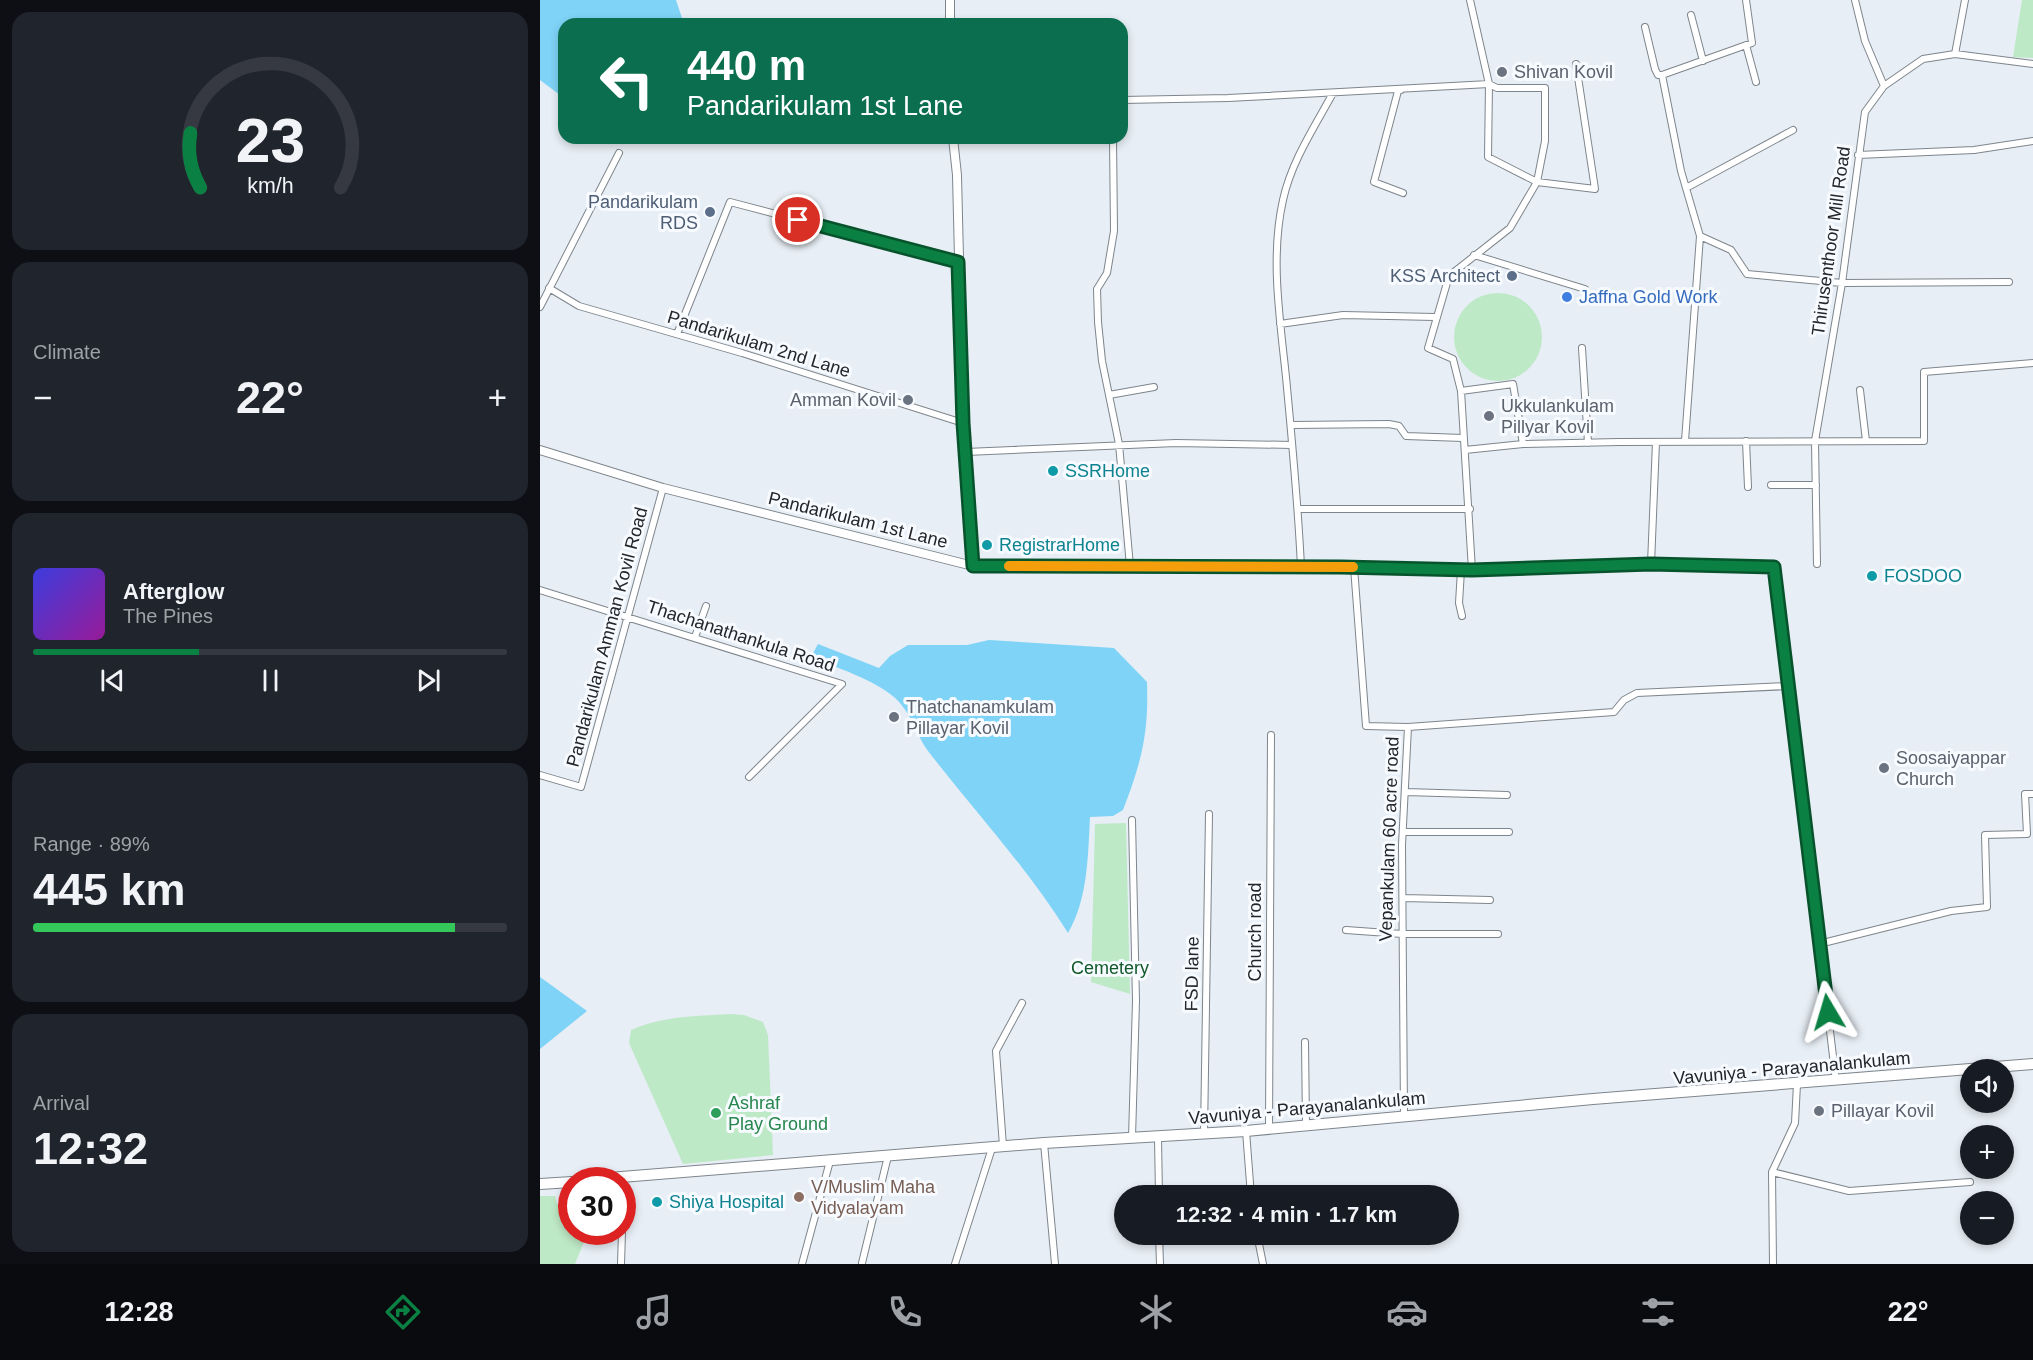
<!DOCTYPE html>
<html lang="en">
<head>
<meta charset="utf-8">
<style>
  body { margin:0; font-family:Helvetica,sans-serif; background:#20242c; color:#f1f3f6; height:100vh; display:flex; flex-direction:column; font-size:22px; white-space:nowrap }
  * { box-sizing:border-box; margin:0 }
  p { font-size:20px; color:#9ea1a6 }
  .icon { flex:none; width:33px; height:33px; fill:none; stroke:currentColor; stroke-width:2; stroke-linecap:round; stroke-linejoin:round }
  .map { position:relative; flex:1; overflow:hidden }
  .sheet { display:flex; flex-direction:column; gap:12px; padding:12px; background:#0d0f14; width:540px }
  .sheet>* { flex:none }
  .banner { position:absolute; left:18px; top:18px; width:570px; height:126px; border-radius:18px; box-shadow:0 3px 9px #0003; background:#0b6e4f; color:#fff; overflow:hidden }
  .buttons { position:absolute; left:1420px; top:1059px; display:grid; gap:12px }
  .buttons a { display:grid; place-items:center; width:54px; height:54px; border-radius:50%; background:#171b24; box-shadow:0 3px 9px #0003; font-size:30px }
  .speed { position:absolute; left:18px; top:1167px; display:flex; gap:12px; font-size:30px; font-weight:700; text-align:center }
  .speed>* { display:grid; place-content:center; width:78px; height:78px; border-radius:50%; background:#171b24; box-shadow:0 3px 9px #0003; line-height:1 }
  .speed .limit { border:9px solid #d22; background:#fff; color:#111 }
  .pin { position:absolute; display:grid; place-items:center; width:51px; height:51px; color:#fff; margin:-26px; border:3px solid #fff; border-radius:50%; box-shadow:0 2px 6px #0007 }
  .me { position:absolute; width:66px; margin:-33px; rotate:353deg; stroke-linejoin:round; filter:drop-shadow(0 0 4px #0008) }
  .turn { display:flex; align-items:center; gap:21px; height:126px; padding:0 30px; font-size:27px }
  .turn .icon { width:78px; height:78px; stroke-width:2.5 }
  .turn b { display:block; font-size:42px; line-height:51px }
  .big { font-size:45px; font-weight:700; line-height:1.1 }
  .sheet .widget { flex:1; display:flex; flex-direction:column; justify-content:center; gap:9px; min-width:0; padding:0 21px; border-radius:18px; background:#20242c }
  .sheet .dial { align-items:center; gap:0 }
  .dial svg { height:156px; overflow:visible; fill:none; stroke:#363941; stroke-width:7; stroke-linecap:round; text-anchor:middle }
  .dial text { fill:#f1f3f6; stroke:none }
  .song { display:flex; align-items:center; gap:18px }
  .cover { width:72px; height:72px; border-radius:9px; background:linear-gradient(135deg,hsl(240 70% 55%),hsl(300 70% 35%)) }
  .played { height:6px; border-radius:3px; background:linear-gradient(90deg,#0b8043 35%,#363941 35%) }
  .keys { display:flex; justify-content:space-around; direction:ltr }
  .heat { display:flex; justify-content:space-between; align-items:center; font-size:33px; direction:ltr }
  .charge { height:9px; border-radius:4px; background:linear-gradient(90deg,#34c759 89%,#363941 0) }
  .trip { position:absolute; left:574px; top:1185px; width:345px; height:60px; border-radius:30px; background:#171b24; box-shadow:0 3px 9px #0003; font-weight:700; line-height:60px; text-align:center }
  .dock { display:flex; height:96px; justify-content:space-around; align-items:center; background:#090b0e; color:#9ea1a6 }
  .dock .icon { width:42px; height:42px }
  .dock .active { color:#0b8043 }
  .dock b { font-size:27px; color:#f1f3f6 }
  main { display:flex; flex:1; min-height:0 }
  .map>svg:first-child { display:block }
  .green { fill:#bee9c6 }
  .water { fill:#7fd3f7 }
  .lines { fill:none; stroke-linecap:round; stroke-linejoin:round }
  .street-casing { stroke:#7e858b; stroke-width:8 }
  .secondary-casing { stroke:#7e858b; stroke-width:10 }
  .highway-casing { stroke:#7e858b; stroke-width:12 }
  .street { stroke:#fff; stroke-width:6 }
  .secondary { stroke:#fff; stroke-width:8 }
  .highway { stroke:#fff; stroke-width:10 }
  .route-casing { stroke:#07532c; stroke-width:15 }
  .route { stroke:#0b8043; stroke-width:10 }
  .slow { stroke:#f59e0b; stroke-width:10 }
  .worship-dot { fill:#6b7280; stroke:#f7fbff; stroke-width:2 }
  .service-dot { fill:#5c6f8a; stroke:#f7fbff; stroke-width:2 }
  .shop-dot { fill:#3f7fe0; stroke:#f7fbff; stroke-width:2 }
  .culture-dot { fill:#0f9aa8; stroke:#f7fbff; stroke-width:2 }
  .leisure-dot { fill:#2e9e5b; stroke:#f7fbff; stroke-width:2 }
  .education-dot { fill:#8d6e63; stroke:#f7fbff; stroke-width:2 }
  .labels { text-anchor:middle; stroke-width:6; stroke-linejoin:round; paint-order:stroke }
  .worship-label { font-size:18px; fill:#5b616d; stroke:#f7fbff; text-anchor:start }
  .service-label { font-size:18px; fill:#4e5e75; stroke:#f7fbff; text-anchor:end }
  .street-label { font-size:18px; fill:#242629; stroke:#f7fbff }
  .shop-label { font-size:18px; fill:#366cbe; stroke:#f7fbff; text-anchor:start }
  .culture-label { font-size:18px; fill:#0d838f; stroke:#f7fbff; text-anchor:start }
  .park-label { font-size:18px; fill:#11582a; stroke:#f7fbff }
  .leisure-label { font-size:18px; fill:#27864d; stroke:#f7fbff; text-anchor:start }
  .education-label { font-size:18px; fill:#785e54; stroke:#f7fbff; text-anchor:start }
</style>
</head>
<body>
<main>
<section class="sheet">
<div class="widget dial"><svg viewBox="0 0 100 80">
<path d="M14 69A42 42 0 1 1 86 69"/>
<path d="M14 69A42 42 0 0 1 9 41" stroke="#0b8043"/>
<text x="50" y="56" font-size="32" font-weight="700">23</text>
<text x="50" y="72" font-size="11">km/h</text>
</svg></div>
<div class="widget"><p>Climate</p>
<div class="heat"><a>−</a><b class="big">22°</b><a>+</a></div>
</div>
<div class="widget">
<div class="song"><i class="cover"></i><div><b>Afterglow</b><p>The Pines</p></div></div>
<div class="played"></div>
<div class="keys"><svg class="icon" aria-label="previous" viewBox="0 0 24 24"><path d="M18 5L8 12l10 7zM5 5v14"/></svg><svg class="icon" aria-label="pause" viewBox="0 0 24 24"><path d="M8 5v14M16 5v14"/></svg><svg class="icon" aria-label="next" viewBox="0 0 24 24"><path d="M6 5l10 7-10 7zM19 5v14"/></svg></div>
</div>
<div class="widget"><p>Range · 89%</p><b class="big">445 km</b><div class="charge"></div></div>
<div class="widget"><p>Arrival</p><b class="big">12:32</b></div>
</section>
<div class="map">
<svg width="1493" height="1264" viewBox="0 0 1493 1264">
  <rect width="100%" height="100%" fill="#e7eef5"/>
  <path class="green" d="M1482 0H1493V58L1473 57Z
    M914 337a44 44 0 1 1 88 0a44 44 0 1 1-88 0Z
    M586 823 590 994 551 982 555 824Z
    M191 1014 204 1015 223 1022 228 1035 233 1155 143 1164 89 1043 91 1030C122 1016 157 1016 191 1014Z
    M0 1196H15L17 1204 31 1205 32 1232H48L35 1264H0Z"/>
  <path class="water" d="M0 0H136L144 24H24V98L0 80Z
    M449 640 574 648 607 682C609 734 601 763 583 810L573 816 550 817C548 855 548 899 528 933 487 867 435 812 388 751 375 733 372 713 354 697 331 678 299 669 271 657L278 644 339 668 350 656 368 645H427Z
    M0 977 47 1011 0 1049Z"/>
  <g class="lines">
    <defs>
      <path id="street" d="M930 0 949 84 957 88H1005V141L997 182 1055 189 1036 64
        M1315 0 1325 41 1344 86
        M1151 15 1163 61
        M1105 27 1115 69 1118 75H1122
        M1206 45 1216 82
        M1415 54 1425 0
        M861 90 858 91 834 182 863 193
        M582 100 688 98 949 84 948 157 997 182 970 228 909 276 888 348 913 359 921 391 932 570
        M573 138 574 231 567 273 557 289 558 322 562 361 579 444 590 566
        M1318 155 1434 150 1493 141
        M1146 188 1253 130
        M1160 236 1141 171 1122 75 1212 43 1206 0
        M934 255 1045 289
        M9 288 39 306 202 353 423 423
        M0 307 79 153
        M740 324 803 315 895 317
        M137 334 190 202 418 262
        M1042 348 1048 443
        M1320 390 1326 441
        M921 391 973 384 983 444
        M569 395 614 387
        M751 425 849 424 859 426 866 436 923 438
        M1145 441 1160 236 1191 250 1207 274 1302 283 1469 282
        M1206 441 1208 487
        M925 450 983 444 1079 442 1384 441V372L1493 363
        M426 452 636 443 752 445
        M1231 485H1276
        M759 509H930
        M1111 564 1116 442
        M1277 564 1275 441 1302 283 1325 112 1344 86 1383 59 1415 54 1493 64
        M433 566 801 567 932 570 1085 564 1234 567 1296 1081
        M761 567C758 503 752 440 746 377 740 319 730 257 743 200 751 162 775 126 793 93
        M814 567 826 726 868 727 862 845 864 1116
        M921 570 919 603 922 616
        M0 590 302 684 209 777
        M155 637 166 606
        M868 727 1074 712 1084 700 1097 693 1248 686
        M0 775 41 787 123 488
        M865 792 967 795
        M592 820 596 1001 592 1138
        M863 832H969
        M863 898 950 900
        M806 930 862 934H958
        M1279 944 1411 911 1447 907 1445 835 1487 834 1485 794H1493
        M765 1042 766 1125
        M729 1129 731 735
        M706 1131 711 1196
        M664 1134 669 814
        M618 1138 619 1196
        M504 1143 515 1264
        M463 1146 456 1051 482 1003
        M1232 1172 1309 1191 1430 1182
        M619 1234 620 1264
        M717 1234 723 1264
        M322 1263 348 1156
        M81 1264 82 1232
        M262 1264 290 1161
        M415 1264 452 1148
        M1233 1264 1232 1172 1255 1123 1257 1084"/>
      <path id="secondary" d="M410 0V24
        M0 450 123 488 433 566 423 423 417 175 413 138"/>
      <path id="highway" d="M44 1180 504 1143 706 1131 1053 1099 1493 1064
        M0 1184 32 1182"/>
    </defs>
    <use href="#street" class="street-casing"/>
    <use href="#secondary" class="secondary-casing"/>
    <use href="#highway" class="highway-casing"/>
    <use href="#street" class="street"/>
    <use href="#secondary" class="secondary"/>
    <use href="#highway" class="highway"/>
  </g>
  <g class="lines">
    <defs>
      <path id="route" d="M258 220 418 262 423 423 433 566 801 567 932 570 1111 564 1234 567 1288 1012"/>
    </defs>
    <use href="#route" class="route-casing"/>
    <use href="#route" class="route"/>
    <path class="slow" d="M469 566 813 567"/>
  </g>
  <g class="worship-dot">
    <circle cx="962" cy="72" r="6"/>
    <circle cx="368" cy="400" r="6"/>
    <circle cx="949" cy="416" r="6"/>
    <circle cx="354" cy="717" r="6"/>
    <circle cx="1344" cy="768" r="6"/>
    <circle cx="1279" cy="1111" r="6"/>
  </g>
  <g class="service-dot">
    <circle cx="170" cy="212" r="6"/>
    <circle cx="972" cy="276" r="6"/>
  </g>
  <circle class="shop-dot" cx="1027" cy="297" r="6"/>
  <g class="culture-dot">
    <circle cx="513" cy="471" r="6"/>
    <circle cx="447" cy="545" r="6"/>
    <circle cx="1332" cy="576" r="6"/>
    <circle cx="117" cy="1202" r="6"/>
  </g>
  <circle class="leisure-dot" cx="176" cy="1113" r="6"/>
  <circle class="education-dot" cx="259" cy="1197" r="6"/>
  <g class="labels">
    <g class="worship-label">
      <text x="974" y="78">Shivan Kovil</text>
      <text x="356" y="406" text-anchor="end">Amman Kovil</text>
      <text x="961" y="412">Ukkulankulam<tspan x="961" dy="21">Pillyar Kovil</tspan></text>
      <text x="366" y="713">Thatchanamkulam<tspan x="366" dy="21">Pillayar Kovil</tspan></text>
      <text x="1356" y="764">Soosaiyappar<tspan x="1356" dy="21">Church</tspan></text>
      <text x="1291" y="1117">Pillayar Kovil</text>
    </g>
    <g class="service-label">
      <text x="158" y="208">Pandarikulam<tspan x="158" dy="21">RDS</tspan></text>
      <text x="960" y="282">KSS Architect</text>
    </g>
    <g class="street-label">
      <text transform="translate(1291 241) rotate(-82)" y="6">Thirusenthoor Mill Road</text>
      <text transform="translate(219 344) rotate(17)" y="6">Pandarikulam 2nd Lane</text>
      <text transform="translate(318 520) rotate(14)" y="6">Pandarikulam 1st Lane</text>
      <text transform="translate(201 636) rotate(18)" y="6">Thachanathankula Road</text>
      <text transform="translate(67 637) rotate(-75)" y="6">Pandarikulam Amman Kovil Road</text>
      <text transform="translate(849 839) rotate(-88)" y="6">Vepankulam 60 acre road</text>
      <text transform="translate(715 932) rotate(-90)" y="6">Church road</text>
      <text transform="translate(652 974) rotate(-89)" y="6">FSD lane</text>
      <text transform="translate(1252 1068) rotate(-5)" y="6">Vavuniya - Parayanalankulam</text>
      <text transform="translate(767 1108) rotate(-5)" y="6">Vavuniya - Parayanalankulam</text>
    </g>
    <g class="shop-label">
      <text x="1039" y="303">Jaffna Gold Work</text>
    </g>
    <g class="culture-label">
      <text x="525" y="477">SSRHome</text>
      <text x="459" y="551">RegistrarHome</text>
      <text x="1344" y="582">FOSDOO</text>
      <text x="129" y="1208">Shiya Hospital</text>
    </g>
    <g class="park-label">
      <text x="570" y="974">Cemetery</text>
    </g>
    <g class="leisure-label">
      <text x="188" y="1109">Ashraf<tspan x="188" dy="21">Play Ground</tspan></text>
    </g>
    <g class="education-label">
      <text x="271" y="1193">V/Muslim Maha<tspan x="271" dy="21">Vidyalayam</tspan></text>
    </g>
  </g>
</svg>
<div class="buttons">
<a><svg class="icon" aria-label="sound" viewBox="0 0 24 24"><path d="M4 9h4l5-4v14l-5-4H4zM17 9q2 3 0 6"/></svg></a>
<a>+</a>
<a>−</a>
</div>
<div class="speed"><div class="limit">30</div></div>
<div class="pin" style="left:258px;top:220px;background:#d93025"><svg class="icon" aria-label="arrive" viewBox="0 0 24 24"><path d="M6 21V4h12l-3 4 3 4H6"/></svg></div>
<svg class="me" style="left:1288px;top:1012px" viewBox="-20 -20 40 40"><path d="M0-17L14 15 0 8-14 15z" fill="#0b8043" stroke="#fff" stroke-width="4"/></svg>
<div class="trip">12:32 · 4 min · 1.7 km</div>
<div class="banner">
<div class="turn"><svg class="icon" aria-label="left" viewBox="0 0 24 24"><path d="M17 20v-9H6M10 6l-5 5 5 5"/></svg><div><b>440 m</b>Pandarikulam 1st Lane</div></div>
</div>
</div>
</main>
<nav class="dock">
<b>12:28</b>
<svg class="icon active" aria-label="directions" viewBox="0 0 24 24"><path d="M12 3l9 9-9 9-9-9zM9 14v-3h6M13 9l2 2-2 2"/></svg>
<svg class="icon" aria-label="music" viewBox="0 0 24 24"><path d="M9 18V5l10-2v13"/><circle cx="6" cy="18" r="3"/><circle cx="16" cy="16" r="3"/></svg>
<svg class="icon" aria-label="phone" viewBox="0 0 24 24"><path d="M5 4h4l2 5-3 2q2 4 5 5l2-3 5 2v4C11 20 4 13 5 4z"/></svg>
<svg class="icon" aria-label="climate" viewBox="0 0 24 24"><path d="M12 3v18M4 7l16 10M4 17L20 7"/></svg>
<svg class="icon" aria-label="car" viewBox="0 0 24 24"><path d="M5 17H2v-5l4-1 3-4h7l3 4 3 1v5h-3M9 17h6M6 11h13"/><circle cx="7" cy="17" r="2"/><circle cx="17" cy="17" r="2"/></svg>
<svg class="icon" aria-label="filters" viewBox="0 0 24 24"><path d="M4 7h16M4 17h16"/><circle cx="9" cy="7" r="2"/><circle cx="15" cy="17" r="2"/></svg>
<b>22°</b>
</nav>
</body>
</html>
